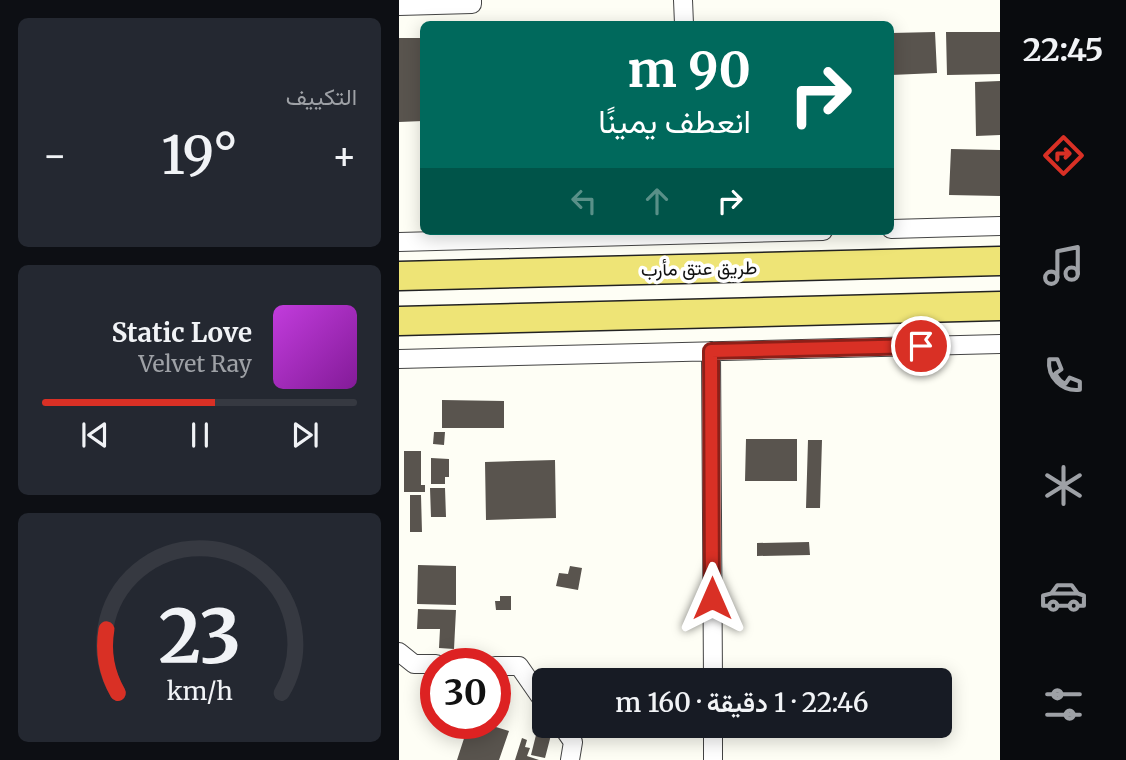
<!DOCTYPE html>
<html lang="ar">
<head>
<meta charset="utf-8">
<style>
  body { margin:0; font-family:Merriweather,Vazirmatn,serif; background:#242831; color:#f1f3f6; direction:rtl; height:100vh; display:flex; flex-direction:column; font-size:26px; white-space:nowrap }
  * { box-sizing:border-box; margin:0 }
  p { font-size:23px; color:#9ea1a6 }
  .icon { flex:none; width:38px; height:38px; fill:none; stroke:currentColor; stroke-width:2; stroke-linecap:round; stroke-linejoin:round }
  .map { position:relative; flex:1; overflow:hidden; direction:ltr }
  .drawer { display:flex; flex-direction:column; gap:18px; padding:18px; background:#0d0f14; width:399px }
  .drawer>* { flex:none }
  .top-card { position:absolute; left:21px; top:21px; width:474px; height:214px; border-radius:10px; box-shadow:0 4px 18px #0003; direction:rtl; background:#00695c; color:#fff; overflow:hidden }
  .speed { position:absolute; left:21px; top:648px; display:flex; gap:14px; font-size:35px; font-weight:700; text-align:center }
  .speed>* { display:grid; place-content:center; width:91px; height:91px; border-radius:50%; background:#171b24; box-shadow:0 4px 18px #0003; line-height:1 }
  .speed .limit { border:10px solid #d22; background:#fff; color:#111 }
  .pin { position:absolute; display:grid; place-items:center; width:60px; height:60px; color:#fff; margin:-30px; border:4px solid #fff; border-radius:50%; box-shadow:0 2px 7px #0007 }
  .me { position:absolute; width:77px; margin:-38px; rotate:0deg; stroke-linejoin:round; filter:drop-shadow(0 0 5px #0008) }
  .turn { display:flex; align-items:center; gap:24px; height:147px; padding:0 28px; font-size:32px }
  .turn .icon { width:91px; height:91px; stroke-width:2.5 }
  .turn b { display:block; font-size:49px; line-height:60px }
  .lanes { display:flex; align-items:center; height:66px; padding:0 28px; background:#0003; justify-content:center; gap:35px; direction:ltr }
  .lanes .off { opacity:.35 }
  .big { font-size:52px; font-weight:600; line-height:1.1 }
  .drawer .tile { flex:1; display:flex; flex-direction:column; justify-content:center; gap:10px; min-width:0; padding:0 24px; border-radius:10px; background:#242831 }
  .drawer .dial { align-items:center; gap:0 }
  .dial svg { height:182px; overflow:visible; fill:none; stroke:#363941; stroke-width:7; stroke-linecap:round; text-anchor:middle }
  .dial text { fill:#f1f3f6; stroke:none }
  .song { display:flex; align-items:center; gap:21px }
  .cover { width:84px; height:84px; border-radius:10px; background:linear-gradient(135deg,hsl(290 70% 55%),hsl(290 70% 35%)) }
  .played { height:7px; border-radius:4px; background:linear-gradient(90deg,#d93025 55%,#363941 55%) }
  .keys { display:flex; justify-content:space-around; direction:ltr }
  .heat { display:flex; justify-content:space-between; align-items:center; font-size:38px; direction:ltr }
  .trip { position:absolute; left:133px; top:668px; width:420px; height:70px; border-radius:10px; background:#171b24; box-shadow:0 4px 18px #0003; font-weight:600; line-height:70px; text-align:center; direction:rtl }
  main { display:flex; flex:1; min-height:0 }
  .dock { display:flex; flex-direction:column; width:126px; justify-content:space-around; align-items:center; background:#090b0e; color:#9ea1a6 }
  .dock .icon { width:49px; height:49px }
  .dock .on { color:#d93025 }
  .dock b { font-size:32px; color:#f1f3f6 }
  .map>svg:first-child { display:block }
  .building { fill:#59544e }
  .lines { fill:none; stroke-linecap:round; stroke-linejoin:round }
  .minor-casing { stroke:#444; stroke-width:20 }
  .primary-casing { stroke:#222; stroke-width:31 }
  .minor { stroke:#fff; stroke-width:18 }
  .primary { stroke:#eee476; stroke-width:28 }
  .route-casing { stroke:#8d1f18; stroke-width:18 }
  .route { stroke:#d93025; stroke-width:12 }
  .labels { text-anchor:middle; stroke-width:7; stroke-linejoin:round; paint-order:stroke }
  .street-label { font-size:19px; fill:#111; stroke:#fff }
</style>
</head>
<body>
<main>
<nav class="dock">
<b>22:45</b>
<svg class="icon on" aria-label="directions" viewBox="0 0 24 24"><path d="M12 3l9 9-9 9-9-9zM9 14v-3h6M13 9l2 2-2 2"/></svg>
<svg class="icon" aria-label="music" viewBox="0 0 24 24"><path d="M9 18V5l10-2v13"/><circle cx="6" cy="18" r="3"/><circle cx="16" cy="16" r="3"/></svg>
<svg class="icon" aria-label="phone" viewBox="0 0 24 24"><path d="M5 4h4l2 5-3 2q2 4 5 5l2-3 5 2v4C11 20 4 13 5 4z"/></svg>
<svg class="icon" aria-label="climate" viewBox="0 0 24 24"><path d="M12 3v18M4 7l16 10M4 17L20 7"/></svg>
<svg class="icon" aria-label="car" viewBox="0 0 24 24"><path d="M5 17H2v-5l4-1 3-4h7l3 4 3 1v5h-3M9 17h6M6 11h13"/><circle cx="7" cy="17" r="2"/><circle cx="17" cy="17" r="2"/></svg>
<svg class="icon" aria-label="filters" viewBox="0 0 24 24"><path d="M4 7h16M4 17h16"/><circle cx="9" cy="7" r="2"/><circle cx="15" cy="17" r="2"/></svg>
</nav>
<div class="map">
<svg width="601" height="760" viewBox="0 0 601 760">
  <rect width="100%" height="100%" fill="#fefef5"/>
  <path class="building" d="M536 32 538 73 492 75V33Z
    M547 32H601V74L548 75Z
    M0 38H24V121L0 122Z
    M601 81V135L577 136 576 82Z
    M552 149 601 150V196L550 195Z
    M43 400 105 401V428H43Z
    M35 432H46L45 445 34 444Z
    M347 439H398V481H346Z
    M409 440H423L421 508H407Z
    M5 451H22V485H26V492H5Z
    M32 458 50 459V477H46V484H32Z
    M156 460 157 518 87 520 86 462Z
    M31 488H46L47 517H32Z
    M11 495H22L23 532H11Z
    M410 542 411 555 358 556V543Z
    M19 565 57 566V605L18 604Z
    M171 566 183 568 179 590 157 586 160 573 169 574Z
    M101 596H112V610H97L96 601H101Z
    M19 609 57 610 55 649 40 648 41 629H18Z
    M70 723H84L110 731 100 760H58Z
    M396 726H429L428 732Z
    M138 731 152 735 146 758 132 755Z
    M123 738 128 740 126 747 131 748 128 756 140 760H116Z"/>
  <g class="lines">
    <defs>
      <path id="minor" d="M284 0 285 24
        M0 6 73 4V0
        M492 229 601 226
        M0 242 424 231
        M312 351 314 681
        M0 359 601 344
        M0 652 15 664H37
        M96 666H120L145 702
        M163 726 174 742 171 760
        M314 726V760"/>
      <path id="primary" d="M0 276 601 261
        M0 321 601 306"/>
    </defs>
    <use href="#minor" class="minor-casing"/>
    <use href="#primary" class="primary-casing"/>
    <use href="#minor" class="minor"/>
    <use href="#primary" class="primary"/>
  </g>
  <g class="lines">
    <defs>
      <path id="route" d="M313 598 312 351 522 346"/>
    </defs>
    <use href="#route" class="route-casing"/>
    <use href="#route" class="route"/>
  </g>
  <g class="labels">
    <g class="street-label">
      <text transform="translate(300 268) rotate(-1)" y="7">طريق عتق مأرب</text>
    </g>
  </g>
</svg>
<div class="speed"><div class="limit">30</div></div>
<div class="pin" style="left:522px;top:346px;background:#d93025"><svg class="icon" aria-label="arrive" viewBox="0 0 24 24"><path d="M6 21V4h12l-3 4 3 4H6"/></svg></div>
<svg class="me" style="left:313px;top:598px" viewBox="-20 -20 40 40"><path d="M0-17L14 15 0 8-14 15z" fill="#d93025" stroke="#fff" stroke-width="4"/></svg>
<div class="trip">22:46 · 1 دقيقة · 160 m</div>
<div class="top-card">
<div class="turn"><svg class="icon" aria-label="right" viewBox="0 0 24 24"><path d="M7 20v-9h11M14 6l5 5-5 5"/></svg><div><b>90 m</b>انعطف يمينًا</div></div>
<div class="lanes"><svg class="icon off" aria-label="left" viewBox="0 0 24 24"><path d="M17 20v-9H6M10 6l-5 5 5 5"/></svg><svg class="icon off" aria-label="ahead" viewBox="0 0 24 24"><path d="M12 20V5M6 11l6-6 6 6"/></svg><svg class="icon" aria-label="right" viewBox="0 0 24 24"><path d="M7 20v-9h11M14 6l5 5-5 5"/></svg></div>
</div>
</div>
<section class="drawer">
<div class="tile"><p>التكييف</p>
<div class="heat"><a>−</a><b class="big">19°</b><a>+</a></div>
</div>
<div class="tile">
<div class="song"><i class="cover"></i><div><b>Static Love</b><p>Velvet Ray</p></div></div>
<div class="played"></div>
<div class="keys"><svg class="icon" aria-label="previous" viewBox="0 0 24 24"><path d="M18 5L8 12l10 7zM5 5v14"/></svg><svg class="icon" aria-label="pause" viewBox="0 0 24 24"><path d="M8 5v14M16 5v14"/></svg><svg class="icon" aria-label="next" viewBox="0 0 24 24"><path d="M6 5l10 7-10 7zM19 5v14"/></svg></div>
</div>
<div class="tile dial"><svg viewBox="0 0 100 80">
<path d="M14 69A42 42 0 1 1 86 69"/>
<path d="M14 69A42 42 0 0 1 9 41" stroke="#d93025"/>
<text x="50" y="56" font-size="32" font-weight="700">23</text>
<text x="50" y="72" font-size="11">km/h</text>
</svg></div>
</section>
</main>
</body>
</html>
